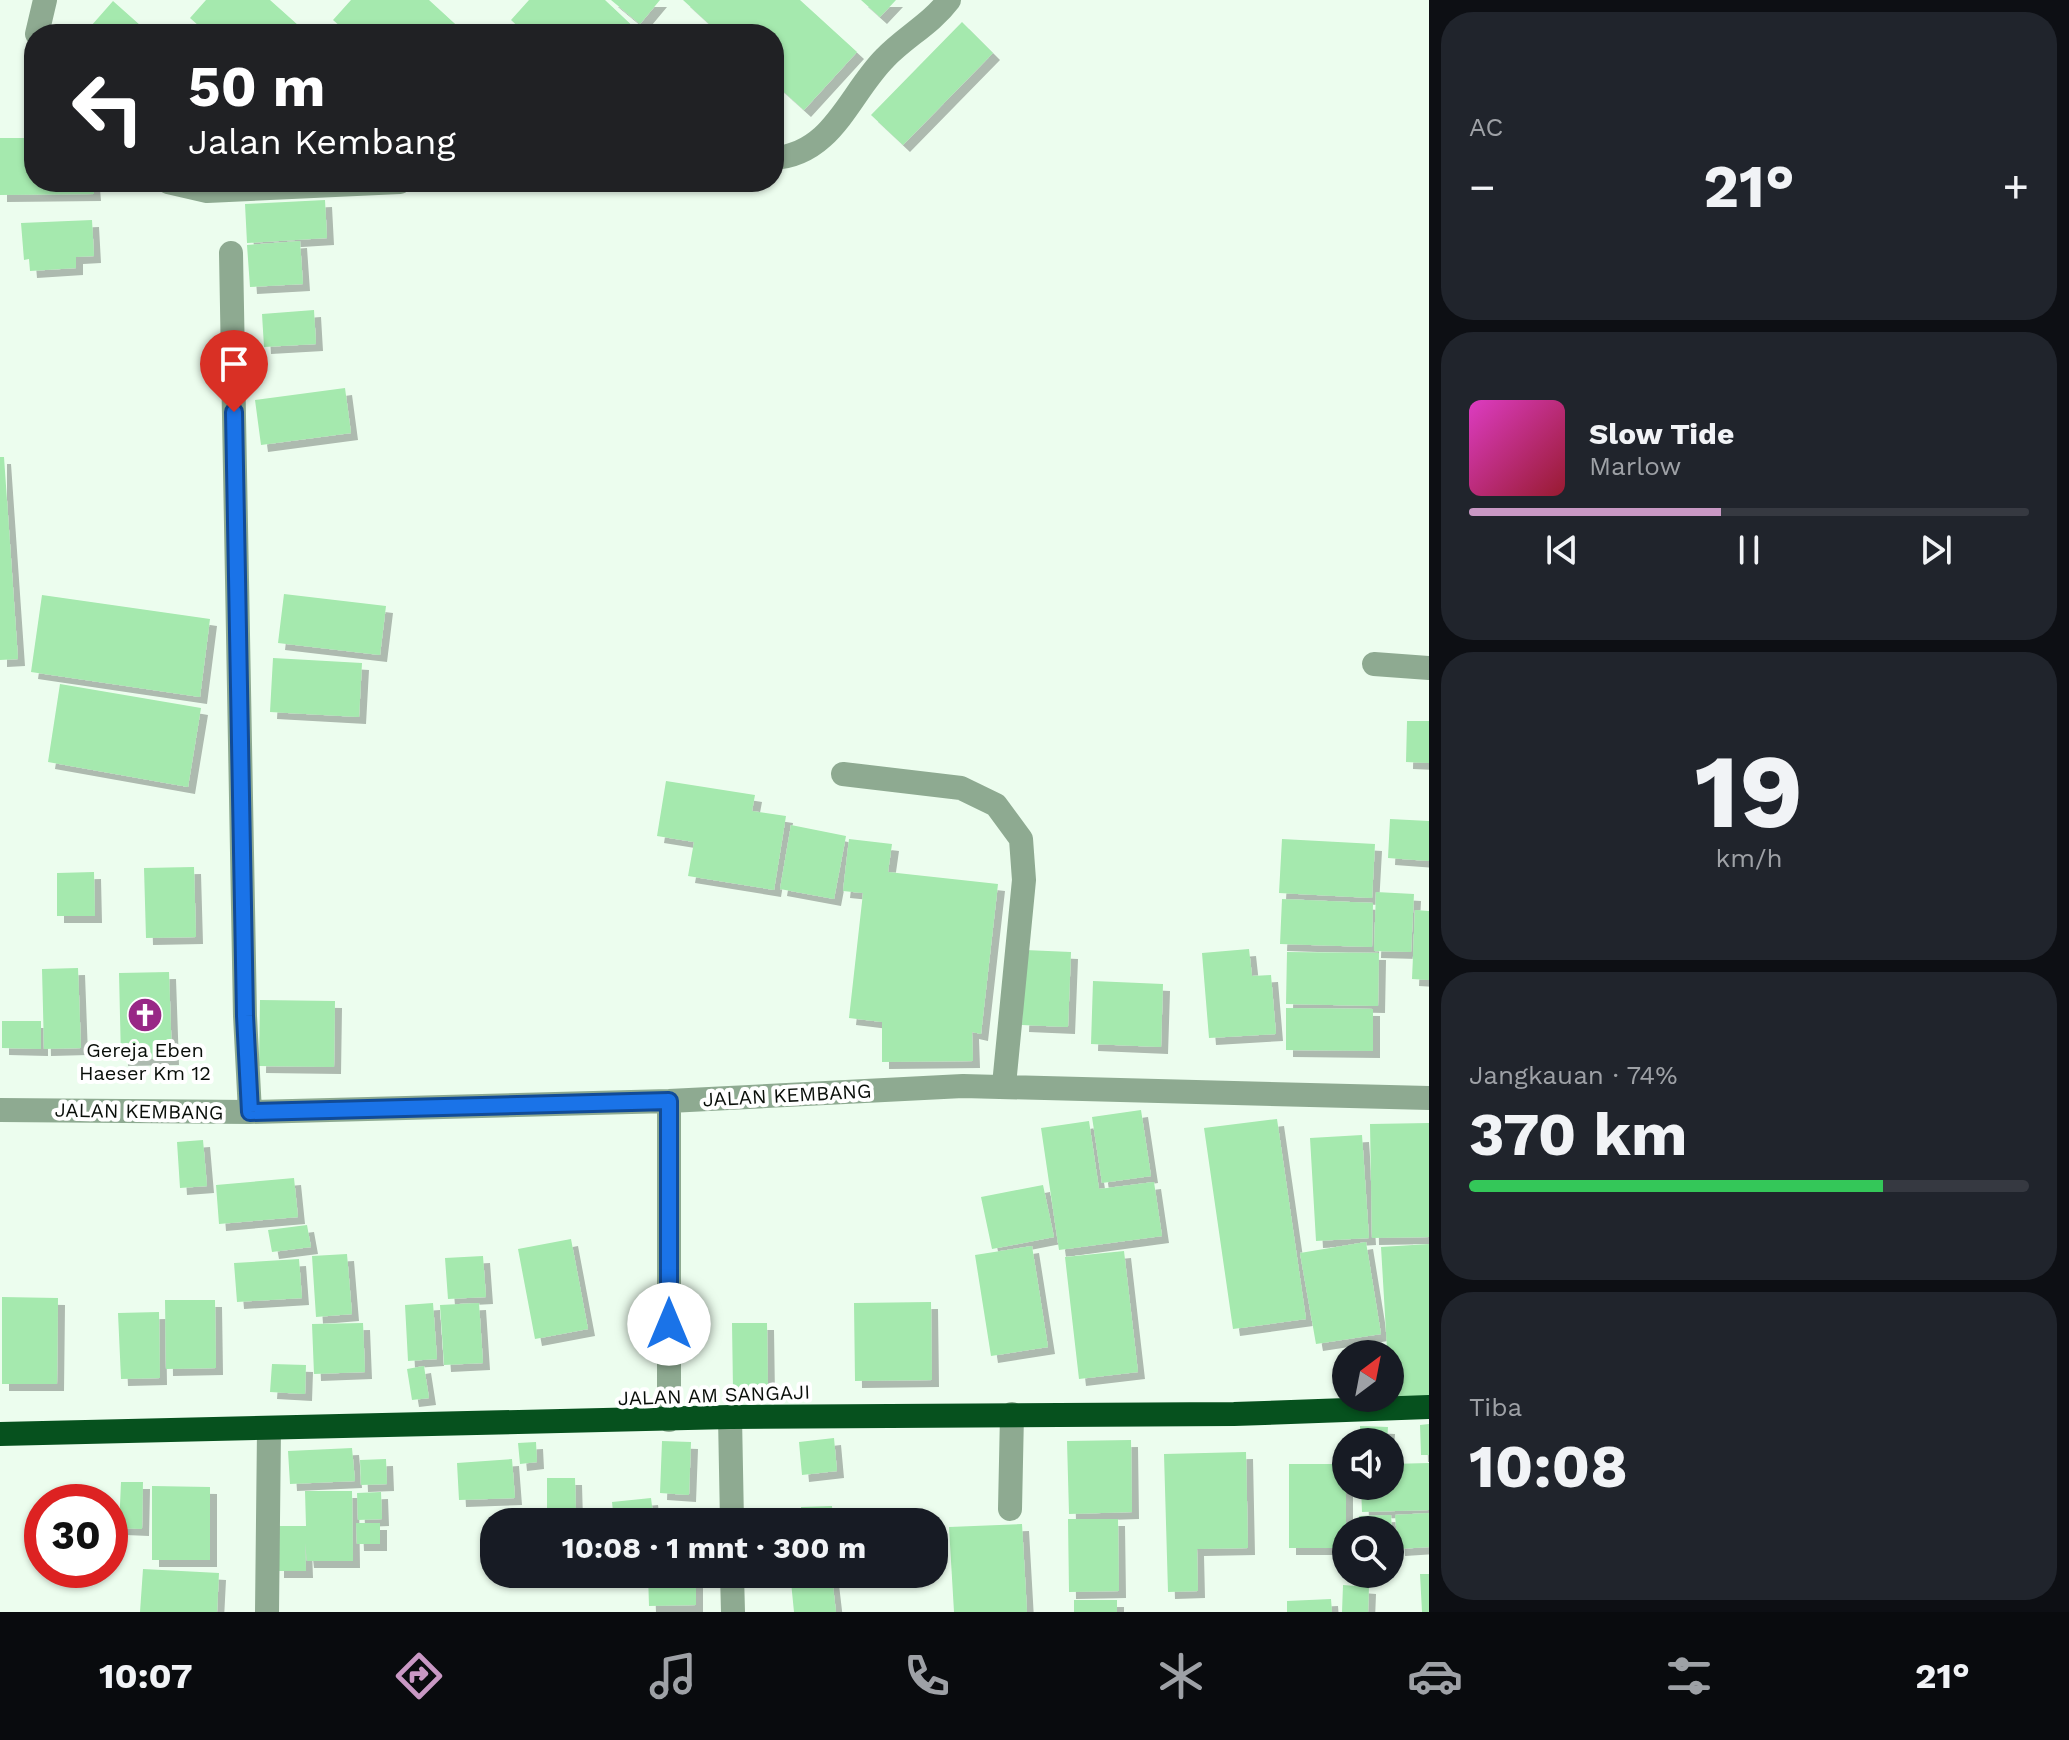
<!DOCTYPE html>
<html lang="id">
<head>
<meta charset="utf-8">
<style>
  body { margin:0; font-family:"Work Sans",sans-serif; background:#20242c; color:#f1f3f6; height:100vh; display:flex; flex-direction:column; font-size:30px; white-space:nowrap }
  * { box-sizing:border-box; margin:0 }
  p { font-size:26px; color:#9ea1a6 }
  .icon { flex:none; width:44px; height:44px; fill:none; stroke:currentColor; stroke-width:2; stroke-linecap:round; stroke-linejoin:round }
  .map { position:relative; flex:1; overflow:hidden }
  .sheet { display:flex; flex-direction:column; gap:12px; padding:12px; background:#0d0f14; width:640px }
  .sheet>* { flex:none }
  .hud { position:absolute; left:24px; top:24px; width:760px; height:168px; border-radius:32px; box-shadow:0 2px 6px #0004; background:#202124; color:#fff; overflow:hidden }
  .needle { width:52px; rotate:32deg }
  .controls { position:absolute; left:1332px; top:1340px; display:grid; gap:16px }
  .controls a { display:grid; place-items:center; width:72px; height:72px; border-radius:50%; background:#171b24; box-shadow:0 2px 6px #0004; font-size:40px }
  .speed { position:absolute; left:24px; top:1484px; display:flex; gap:16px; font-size:40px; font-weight:700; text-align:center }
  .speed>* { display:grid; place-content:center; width:104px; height:104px; border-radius:50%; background:#171b24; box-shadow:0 2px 6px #0004; line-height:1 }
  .speed .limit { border:12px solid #d22; background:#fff; color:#111 }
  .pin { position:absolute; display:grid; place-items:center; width:68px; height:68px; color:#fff; margin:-82px -34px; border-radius:50% 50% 50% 0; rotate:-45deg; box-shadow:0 0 8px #0007 }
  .pin .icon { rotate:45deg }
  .me { position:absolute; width:88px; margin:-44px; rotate:0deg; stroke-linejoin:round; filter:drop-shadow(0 0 6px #0008) }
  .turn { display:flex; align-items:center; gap:28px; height:168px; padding:0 32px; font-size:36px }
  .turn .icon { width:104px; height:104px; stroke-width:2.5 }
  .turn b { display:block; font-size:56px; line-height:68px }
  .big { font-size:60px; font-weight:700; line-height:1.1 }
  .sheet .card { flex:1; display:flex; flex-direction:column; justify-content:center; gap:12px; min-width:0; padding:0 28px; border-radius:32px; background:#20242c }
  .sheet .dial { align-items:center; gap:0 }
  .dial b { font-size:104px; line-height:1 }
  .song { display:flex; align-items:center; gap:24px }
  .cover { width:96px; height:96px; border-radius:12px; background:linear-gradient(135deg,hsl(310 70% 55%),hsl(350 70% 35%)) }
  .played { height:8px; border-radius:4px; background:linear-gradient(90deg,#c998c4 45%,#363941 45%) }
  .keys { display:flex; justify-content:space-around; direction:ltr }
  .heat { display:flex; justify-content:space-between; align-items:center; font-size:44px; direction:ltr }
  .charge { height:12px; border-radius:6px; background:linear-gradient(90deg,#34c759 74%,#363941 0) }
  .trip { position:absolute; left:480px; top:1508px; width:468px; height:80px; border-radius:32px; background:#171b24; box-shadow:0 2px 6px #0004; font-weight:700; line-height:80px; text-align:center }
  .tab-bar { display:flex; height:128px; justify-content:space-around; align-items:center; background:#090b0e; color:#9ea1a6 }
  .tab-bar .icon { width:56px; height:56px }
  .tab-bar .selected { color:#c998c4 }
  .tab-bar b { font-size:36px; color:#f1f3f6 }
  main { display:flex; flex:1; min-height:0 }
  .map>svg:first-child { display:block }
  .building { fill:#a5e9ae; filter:url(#shadow) }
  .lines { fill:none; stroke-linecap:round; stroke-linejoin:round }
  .minor { stroke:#8eaa91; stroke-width:24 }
  .highway { stroke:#06511e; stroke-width:24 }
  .route-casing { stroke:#114b97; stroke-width:20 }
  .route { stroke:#1a73e8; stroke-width:14 }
  .labels { text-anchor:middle; stroke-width:8; stroke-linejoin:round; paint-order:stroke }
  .poi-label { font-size:20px; fill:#090e09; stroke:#fff }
  .street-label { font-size:20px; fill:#090e09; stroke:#fff }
</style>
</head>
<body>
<main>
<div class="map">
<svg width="1429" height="1612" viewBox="0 0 1429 1612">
  <defs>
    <filter id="shadow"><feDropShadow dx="7" dy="7" stdDeviation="0" flood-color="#0004"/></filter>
  </defs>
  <rect width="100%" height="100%" fill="#ecfdee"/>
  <path class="building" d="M206 0H270L308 34H208L190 18Z
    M351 0H429L466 34H349L333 20Z
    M529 0H605L641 34H526L511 20Z
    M611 0H660L640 24Z
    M683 0H800L857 52 804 110 774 83V34H720Z
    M861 0H896L880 17Z
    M113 1 150 34H84Z
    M962 22 993 53 903 145 871 115Z
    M0 138H34V182H93L94 194 0 195Z
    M325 200 327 238 247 243 245 204Z
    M92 220 94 256 76 257V268L30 271 29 259 24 260 21 223Z
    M300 241 303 284 250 287 247 245Z
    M314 310 316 344 264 347 262 314Z
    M345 388 351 433 261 445 255 400Z
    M0 457H4L18 659 0 660Z
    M284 594 386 606 380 655 278 643Z
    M42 595 210 619 200 697 31 672Z
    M273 658 362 663 359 717 270 712Z
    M60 684 201 708 188 787 48 762Z
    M1407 721H1429V763L1406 762Z
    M666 781 755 795 752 811 786 816 774 890 688 876 694 842 657 836Z
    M1390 819 1429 821V861L1388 858Z
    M791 825 846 836 834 899 780 889Z
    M849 839 892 844 888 872 998 884 981 1034 972 1032 973 1061 882 1062V1022L849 1018 863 893 843 891Z
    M1282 839 1375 844 1372 898 1279 893Z
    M194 867 196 937 146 938 144 868Z
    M94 872 95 916H57V873Z
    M1376 892 1414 894 1411 952 1374 951Z
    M1282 899 1373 903 1372 947 1280 944Z
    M1415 910 1429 911V980L1412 979Z
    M1249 949 1252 976 1271 975 1276 1034 1209 1038 1202 953Z
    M1025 950 1071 952 1068 1027 1022 1025Z
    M1287 952 1379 953 1378 1006 1286 1004Z
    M78 968 81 1048 44 1049 42 969Z
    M169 972 172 1058 121 1059 119 973Z
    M1093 981 1163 984 1161 1047 1091 1044Z
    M260 1000 335 1001 334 1067 259 1066Z
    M1286 1008 1373 1009V1051L1286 1050Z
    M2 1021H41V1049L2 1048Z
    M1141 1110 1151 1176 1102 1183 1092 1117Z
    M1277 1119 1306 1319 1233 1329 1204 1128Z
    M1089 1121 1099 1189 1154 1182 1162 1236 1059 1250 1041 1128Z
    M1429 1123V1237L1372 1238 1370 1124Z
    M1362 1135 1369 1238 1316 1241 1310 1138Z
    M203 1140 207 1186 180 1188 177 1142Z
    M294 1178 298 1217 219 1224 216 1185Z
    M1043 1185 1054 1237 992 1249 981 1197Z
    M307 1225 311 1247 272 1252 268 1230Z
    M571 1239 588 1329 535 1339 518 1249Z
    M1366 1242 1381 1334 1316 1344 1300 1253Z
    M1429 1244V1398L1390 1400 1381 1247Z
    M1032 1246 1048 1347 991 1356 975 1255Z
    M1124 1251 1138 1372 1079 1379 1065 1257Z
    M347 1254 352 1314 316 1317 312 1256Z
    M483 1256 486 1297 448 1299 445 1258Z
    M299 1259 302 1298 237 1302 234 1263Z
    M2 1297 58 1298 57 1384H2Z
    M165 1300H215L216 1368 166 1369Z
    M931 1302 932 1380 855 1381 854 1303Z
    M433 1303 437 1359 408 1361 405 1305Z
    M479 1303 483 1363 444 1365 440 1305Z
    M159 1312 160 1378 121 1379 118 1313Z
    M363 1323 365 1372 314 1374 312 1324Z
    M732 1323H767L768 1390H733Z
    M272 1364 306 1365 305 1394 270 1392Z
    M424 1366 429 1398 412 1400 407 1369Z
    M1429 1424V1455H1421L1420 1425Z
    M1360 1426 1388 1427 1387 1442H1360Z
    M834 1438 837 1471 802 1475 799 1442Z
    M1131 1440 1132 1512 1069 1514 1067 1441Z
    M662 1441 691 1442 689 1495 660 1493Z
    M536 1442 537 1462 520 1464 518 1443Z
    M352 1448 355 1481 290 1484 288 1451Z
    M1246 1452 1248 1548 1197 1549 1198 1591 1168 1592 1164 1454Z
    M386 1459 387 1484 361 1485 360 1460Z
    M512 1459 515 1498 459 1500 457 1463Z
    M1429 1463V1510L1362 1512 1361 1486H1390V1464Z
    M1289 1464H1346V1548H1289Z
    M547 1478H575L576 1513H547Z
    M121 1482H143L142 1529 119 1528Z
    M152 1486 210 1487V1560H152Z
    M305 1491H352L353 1561H307L305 1543 306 1571H277V1526H306Z
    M381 1492 382 1519 358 1520 357 1493Z
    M651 1498 654 1522H614L612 1502Z
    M832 1506 833 1522H802L801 1507Z
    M1429 1513V1547L1398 1549 1395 1515Z
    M1391 1515 1392 1530H1360L1359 1516Z
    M1068 1519H1118L1119 1591 1069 1592Z
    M356 1523H380V1544H357Z
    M1022 1524 1027 1612H954L949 1527Z
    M143 1569 219 1573 217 1612H140Z
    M648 1574H696V1605L649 1606Z
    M1420 1574H1429V1612H1422Z
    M832 1578 836 1612H794L791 1582Z
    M1343 1585 1369 1587 1368 1612H1342Z
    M1331 1599 1332 1612H1287V1601Z
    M1074 1600H1117V1612H1074Z"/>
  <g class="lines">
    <path class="minor" d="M37 34 45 0
      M774 158C833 154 849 94 885 58 905 37 931 24 949 0
      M168 182 207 191 400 182
      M231 253 245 1016 250 1112
      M1374 664 1429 668
      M843 774 961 788 996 805 1021 839 1024 880 1004 1085
      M0 1110 250 1112 669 1101 963 1086 1429 1098
      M730 1417 732 1522
      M669 1420V1101
      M1010 1509 1012 1414
      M732 1574 733 1612
      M267 1612 269 1430"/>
    <path class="highway" d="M0 1434 730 1417 1234 1414 1429 1407"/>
  </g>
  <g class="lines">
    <defs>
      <path id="route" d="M234 412 245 1016 250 1112 669 1101V1324"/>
    </defs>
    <use href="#route" class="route-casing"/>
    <use href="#route" class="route"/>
  </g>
  <defs>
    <symbol id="church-disc" viewBox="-11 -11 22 22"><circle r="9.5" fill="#982886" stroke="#fff"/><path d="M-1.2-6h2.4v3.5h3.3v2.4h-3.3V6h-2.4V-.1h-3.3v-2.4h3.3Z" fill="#fff"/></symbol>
  </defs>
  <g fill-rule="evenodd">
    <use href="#church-disc" x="125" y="995" width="40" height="40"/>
  </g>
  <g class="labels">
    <g class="poi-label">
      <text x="145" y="1057">Gereja Eben<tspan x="145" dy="23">Haeser Km 12</tspan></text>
    </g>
    <g class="street-label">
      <text transform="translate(787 1095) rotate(-3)" y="7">JALAN KEMBANG</text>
      <text transform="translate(139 1111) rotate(1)" y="7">JALAN KEMBANG</text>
      <text transform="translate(714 1395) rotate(-2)" y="7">JALAN AM SANGAJI</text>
    </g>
  </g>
</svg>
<div class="controls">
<a><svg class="needle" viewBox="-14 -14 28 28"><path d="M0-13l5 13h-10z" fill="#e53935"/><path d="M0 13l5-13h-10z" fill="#9ea1a6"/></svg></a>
<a><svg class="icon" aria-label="sound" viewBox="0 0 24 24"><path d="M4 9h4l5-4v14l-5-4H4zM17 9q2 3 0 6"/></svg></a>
<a><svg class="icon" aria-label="search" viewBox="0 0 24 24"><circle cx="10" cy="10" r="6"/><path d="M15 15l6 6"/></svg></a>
</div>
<div class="speed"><div class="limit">30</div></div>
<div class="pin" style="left:234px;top:412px;background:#d93025"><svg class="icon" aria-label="arrive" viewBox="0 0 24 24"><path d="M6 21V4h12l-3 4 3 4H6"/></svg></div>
<svg class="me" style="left:669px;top:1324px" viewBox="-20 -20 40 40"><circle r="19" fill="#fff"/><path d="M0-13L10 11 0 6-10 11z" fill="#1a73e8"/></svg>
<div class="trip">10:08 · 1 mnt · 300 m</div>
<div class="hud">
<div class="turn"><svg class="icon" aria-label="left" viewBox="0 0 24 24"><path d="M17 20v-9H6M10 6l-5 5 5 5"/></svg><div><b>50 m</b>Jalan Kembang</div></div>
</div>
</div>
<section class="sheet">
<div class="card"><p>AC</p>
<div class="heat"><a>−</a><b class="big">21°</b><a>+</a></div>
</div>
<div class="card">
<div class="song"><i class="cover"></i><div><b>Slow Tide</b><p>Marlow</p></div></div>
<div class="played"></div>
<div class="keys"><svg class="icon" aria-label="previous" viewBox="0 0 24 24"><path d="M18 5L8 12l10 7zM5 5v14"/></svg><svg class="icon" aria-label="pause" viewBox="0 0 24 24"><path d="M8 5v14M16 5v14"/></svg><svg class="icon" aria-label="next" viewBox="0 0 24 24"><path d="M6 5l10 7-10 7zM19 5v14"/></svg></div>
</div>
<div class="card dial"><b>19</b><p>km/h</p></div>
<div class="card"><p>Jangkauan · 74%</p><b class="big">370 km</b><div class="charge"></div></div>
<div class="card"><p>Tiba</p><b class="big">10:08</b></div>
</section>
</main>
<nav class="tab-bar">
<b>10:07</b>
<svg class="icon selected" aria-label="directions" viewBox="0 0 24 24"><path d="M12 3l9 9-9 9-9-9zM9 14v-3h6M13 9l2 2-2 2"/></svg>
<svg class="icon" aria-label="music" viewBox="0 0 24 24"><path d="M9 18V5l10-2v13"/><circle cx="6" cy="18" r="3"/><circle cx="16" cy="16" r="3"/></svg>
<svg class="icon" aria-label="phone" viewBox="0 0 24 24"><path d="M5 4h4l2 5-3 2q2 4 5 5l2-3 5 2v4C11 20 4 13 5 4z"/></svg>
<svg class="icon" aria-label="climate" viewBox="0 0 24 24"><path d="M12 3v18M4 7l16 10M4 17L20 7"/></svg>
<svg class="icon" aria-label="car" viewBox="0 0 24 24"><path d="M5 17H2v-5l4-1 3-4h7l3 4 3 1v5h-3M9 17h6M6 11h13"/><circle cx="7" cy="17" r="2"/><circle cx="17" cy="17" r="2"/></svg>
<svg class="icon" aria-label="filters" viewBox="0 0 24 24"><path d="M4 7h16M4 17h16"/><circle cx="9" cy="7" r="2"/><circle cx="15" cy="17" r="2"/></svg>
<b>21°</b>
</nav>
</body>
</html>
